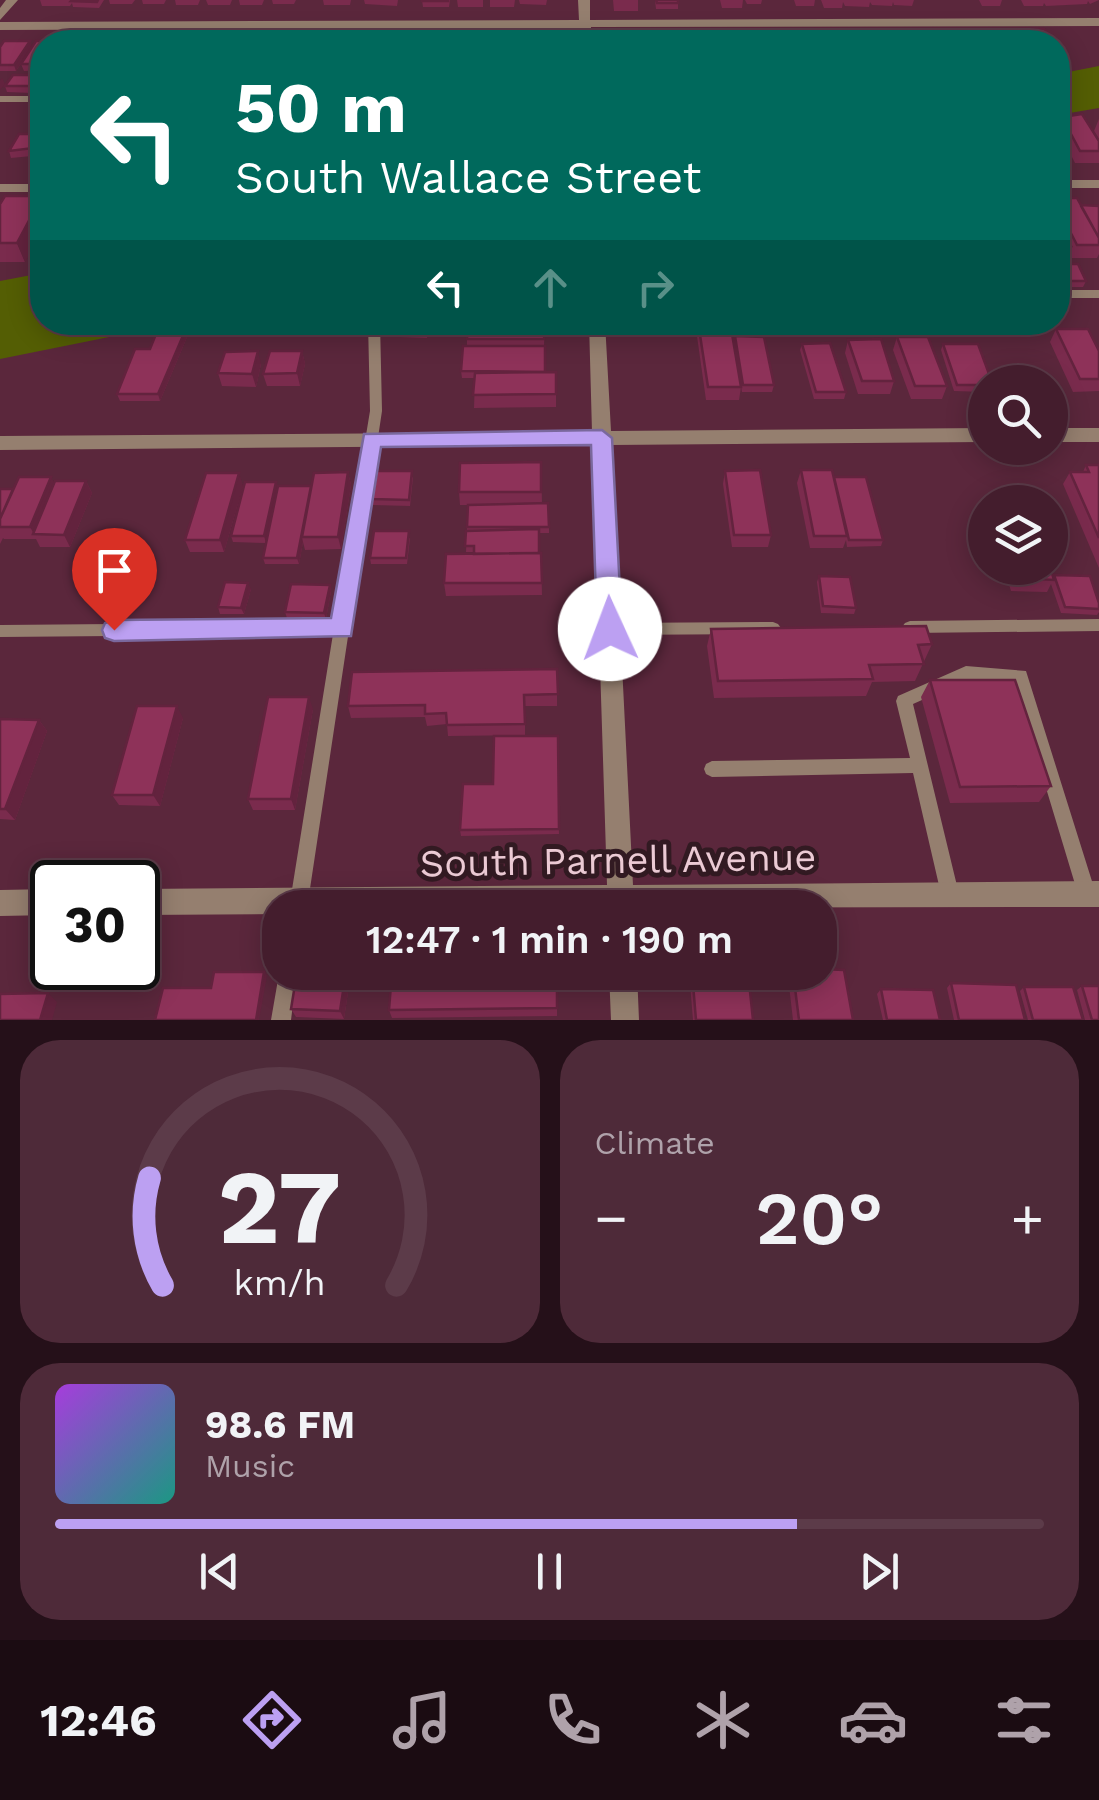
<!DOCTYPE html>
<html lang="en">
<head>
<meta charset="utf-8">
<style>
  body { margin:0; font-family:"Work Sans",sans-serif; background:#4e2a39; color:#f1f3f6; height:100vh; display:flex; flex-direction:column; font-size:38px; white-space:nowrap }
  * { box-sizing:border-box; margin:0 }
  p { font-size:32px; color:#afa2aa }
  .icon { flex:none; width:55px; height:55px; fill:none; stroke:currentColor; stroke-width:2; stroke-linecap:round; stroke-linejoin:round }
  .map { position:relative; height:1020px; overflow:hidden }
  .details { display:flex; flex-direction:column; gap:20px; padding:20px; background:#251019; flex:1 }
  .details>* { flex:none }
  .top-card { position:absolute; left:30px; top:30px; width:1040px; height:305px; border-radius:40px; box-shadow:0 5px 25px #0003,0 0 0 2px #5c3b49; background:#00695c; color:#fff; overflow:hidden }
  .tools { position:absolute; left:968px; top:365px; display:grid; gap:20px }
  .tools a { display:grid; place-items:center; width:100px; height:100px; border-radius:50%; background:#441d2d; box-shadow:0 5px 25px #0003,0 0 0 2px #5c3b49; font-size:50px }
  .speed { position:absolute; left:30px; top:860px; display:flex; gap:20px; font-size:50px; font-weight:700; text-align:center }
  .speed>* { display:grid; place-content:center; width:130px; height:130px; border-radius:50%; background:#441d2d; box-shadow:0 5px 25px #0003,0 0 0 2px #5c3b49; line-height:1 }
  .speed .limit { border:5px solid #111; border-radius:15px; background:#fff; color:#111 }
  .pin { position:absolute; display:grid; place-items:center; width:85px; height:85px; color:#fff; margin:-102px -42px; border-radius:50% 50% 50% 0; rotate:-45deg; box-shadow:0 0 10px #0007 }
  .pin .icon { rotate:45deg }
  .me { position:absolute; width:110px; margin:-55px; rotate:358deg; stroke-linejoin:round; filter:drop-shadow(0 0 8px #0008) }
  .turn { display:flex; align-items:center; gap:35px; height:210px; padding:0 40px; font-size:45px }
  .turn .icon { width:130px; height:130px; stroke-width:2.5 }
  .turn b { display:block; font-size:70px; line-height:85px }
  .lanes { display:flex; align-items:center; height:95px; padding:0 40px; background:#0003; justify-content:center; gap:50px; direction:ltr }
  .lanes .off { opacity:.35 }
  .big { font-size:75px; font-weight:600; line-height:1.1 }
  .details .widget { flex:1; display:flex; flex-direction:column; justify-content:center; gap:15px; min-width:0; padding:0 35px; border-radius:40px; background:#4e2a39 }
  .details .dial { align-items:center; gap:0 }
  .dial svg { height:260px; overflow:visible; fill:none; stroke:#5c3b49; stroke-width:7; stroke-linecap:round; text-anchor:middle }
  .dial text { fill:#f1f3f6; stroke:none }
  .song { display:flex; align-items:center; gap:30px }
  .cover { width:120px; height:120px; border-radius:15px; background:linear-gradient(135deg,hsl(280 70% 55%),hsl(170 70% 35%)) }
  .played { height:10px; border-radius:5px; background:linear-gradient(90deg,#bca0f2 75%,#5c3b49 75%) }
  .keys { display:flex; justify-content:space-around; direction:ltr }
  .heat { display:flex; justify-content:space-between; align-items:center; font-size:55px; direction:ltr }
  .details .tiles { flex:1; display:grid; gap:20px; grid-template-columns:1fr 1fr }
  .widget:last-child { grid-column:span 2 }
  .trip { position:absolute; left:262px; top:890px; width:575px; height:100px; border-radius:40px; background:#441d2d; box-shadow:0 5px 25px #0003,0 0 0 2px #5c3b49; font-weight:600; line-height:100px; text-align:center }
  .tabs { display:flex; height:160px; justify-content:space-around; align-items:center; background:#1b0c12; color:#afa2aa }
  .tabs .icon { width:70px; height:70px }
  .tabs .selected { color:#bca0f2 }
  .tabs b { font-size:45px; color:#f1f3f6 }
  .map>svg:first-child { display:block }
  .green { fill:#545e04 }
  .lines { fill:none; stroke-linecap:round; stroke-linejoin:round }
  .service { fill:#957f6f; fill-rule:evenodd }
  .minor { fill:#957f6f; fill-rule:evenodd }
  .wall { fill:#7a2b4d }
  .shaded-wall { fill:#63233e }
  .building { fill:#8e3259; stroke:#63233e; stroke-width:2.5 }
  .route { fill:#bca0f2; stroke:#7a689d; stroke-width:2.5 }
  .labels { text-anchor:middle; stroke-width:10; stroke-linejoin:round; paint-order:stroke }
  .near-street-label { font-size:38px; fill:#ebcad4; stroke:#321a22 }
</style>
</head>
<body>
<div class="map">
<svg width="1099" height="1020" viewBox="0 0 1099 1020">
  <rect width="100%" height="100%" fill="#5b273c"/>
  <path class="green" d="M1099 66V108L1058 115V74Z
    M42 273V322L156 323 154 328 0 359V281Z"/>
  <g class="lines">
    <path class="service" d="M0 96H42V102H0Z
      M1058 290H1099V298H1058Z
      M368 322H380L382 411 308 902 306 908H292L290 902 333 634 0 637V625L335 622 370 411Z
      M1099 619V631L910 633 905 631 902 627 905 623 910 621Z
      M773 622 778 624 781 628 778 632 773 634 609 635 604 633 601 629 604 625 609 623Z
      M966 666 1026 671 1096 894 1093 900 1087 903 1081 900 1078 894 1014 682 967 680 913 704 959 894 956 900 950 903 944 900 941 894 913 773 712 777 706 774 704 769 706 764 712 761 910 758 896 701 898 696Z
      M280 968V972H297L291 1020H271Z"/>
    <path class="minor" d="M6 0H18L0 20V8Z
      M578 0H590V20L1099 18V26L591 27V42H579V28L0 30V22L579 20Z
      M1058 180H1099V188H1058Z
      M0 184H42V192H0Z
      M589 322H605L611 431 985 428V442L611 445 633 885 1099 881V907L280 908V914L138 915V889L607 885 593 445 0 450V436L592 432Z
      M1050 428H1099V442H1050Z
      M52 889V915L0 916V890Z
      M609 972H637L639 1020H611Z"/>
  </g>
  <path class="wall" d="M40 0H104L99 8 73 7 72 3 70 6H42Z
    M109 0H135L132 4H110Z
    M142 0H166L164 4H143Z
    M175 0H200L198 5H176Z
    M206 0H232L230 5H208Z
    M239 0H264L262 5H240Z
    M272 0H296L294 4H273Z
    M323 0H351L350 5H324Z
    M364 0H398L397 6 365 4Z
    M422 0H450L449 7H423Z
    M457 0H483V7H458Z
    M490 0H515L514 7H490Z
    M519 0H547L546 5 520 4Z
    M613 0H638V11H614Z
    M655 0H678V9H656Z
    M720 0H743L742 8H722Z
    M745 0H762L761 4H747Z
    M794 0H815L814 6H796Z
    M821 0H914L912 6 894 5 893 2 892 6 872 5 870 2 869 7 845 6 843 2 842 8H824Z
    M979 0H1002L1000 6H982Z
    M1021 0H1099L1090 4 1088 1 1087 4 1046 6 1044 3 1043 6H1024Z
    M816 29 843 42H815Z
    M1022 29 1053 42H1019L1018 41Z
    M42 42V70L24 71 21 64Z
    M0 47H32L16 71H0Z
    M37 75 39 81 32 93 7 92 5 86Z
    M1062 117 1099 141V163H1075L1058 129Z
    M1099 119V139L1094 131Z
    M42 134V155L11 158 9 151Z
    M1058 198 1081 205 1099 206V254L1097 258H1071L1068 252 1065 259H1058Z
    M0 204 25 262H0Z
    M1058 265 1086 281 1083 287H1063L1058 276Z
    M273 322 270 332 245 331 243 325Z
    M400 322H429L427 338 400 337Z
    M545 322 544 345 467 346V339Z
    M695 322H730L741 387 739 400H706Z
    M1056 329 1099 351V391L1073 392 1050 342Z
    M190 330 160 401H120L117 394 150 349Z
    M735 336 774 385 772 392H742L734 343Z
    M897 337 947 386 942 399H911L893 350Z
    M848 340 894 381 890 394H858L845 353Z
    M802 344 846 392 844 399H814L800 350Z
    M943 344 985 382V392L954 391 941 350Z
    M302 351 305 364 300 386H267L263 374Z
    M261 364 256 387 222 386 218 373Z
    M461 371 545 372 556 394V407L474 408 475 378H462Z
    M541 462 542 503 549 527V533H539V553H541L542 595 446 596 444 583 474 554V552H466L468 505H460L459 492Z
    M1086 465H1099V568L1063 484 1070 472H1083Z
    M801 470 834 477 883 540 881 546 847 547 846 540 843 548H810L797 483Z
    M725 471 771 535 768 547H732L723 484Z
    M348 472 351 485 341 549 305 550 303 542 299 564H265L263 558 266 543 233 542 231 536 276 482 278 488 311 486Z
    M413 477 410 506 373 505 372 499Z
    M86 481 92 493 70 547H40L36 539H4L3 538 0 544V489H13L54 483Z
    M243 486 224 552H190L185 540Z
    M410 538 407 564H371L370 558Z
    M1050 567 1053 576 1099 603V612L1097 615 1061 613 1051 584 1047 592 1011 591 1004 568Z
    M819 576 856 608 854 614 821 613 817 582Z
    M330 585 331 591 326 619 287 618 285 612Z
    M251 589 244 614H220L218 607Z
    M711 629 932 644 915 681 872 682 866 696 714 698 707 646Z
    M557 669V706H525V735L448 736 447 724 427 726 425 717 351 718 348 706Z
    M930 680 1051 786 1039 802 950 803 921 697Z
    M313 709 295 810H253L248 799Z
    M183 718 160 806 119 805 112 795Z
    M0 719 39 720 47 731 15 820 0 819Z
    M558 736 559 834 461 836 460 830 493 784Z
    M351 972 344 1019 296 1017 291 1009Z
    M557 972V1016L392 1018 389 1010Z
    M689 972H748L753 1020H693Z
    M790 972H820L853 1020H793L788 977Z
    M951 983 1025 1020H954L947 988Z
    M1082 986 1099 1020H1085L1077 990Z
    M1024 987 1083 1020H1028L1020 991Z
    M881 989 940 1020H883L877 994Z"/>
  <path class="shaded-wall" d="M30 41 32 47 16 71 14 65Z
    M37 75 39 81 32 93 30 86Z
    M2 78 5 84 0 90V81Z
    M42 197V230L25 262 17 243Z
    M188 324 190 330 160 401 158 394Z
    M258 351 261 364 256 387 252 374Z
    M302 351 305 364 300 386 297 373Z
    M348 472 351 485 341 549 338 537Z
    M239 473 243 486 224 552 220 540Z
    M51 477 58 490 34 534 30 527Z
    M86 481 92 493 70 547 64 535Z
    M276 482 278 488 266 543 264 536Z
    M311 486 302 537 303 542 299 564 297 558Z
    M248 583 251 589 244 614 241 608Z
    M330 585 331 591 326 619 324 613Z
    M309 697 313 709 295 810 291 799Z
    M177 706 183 718 160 806 153 795Z
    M39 720 47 731 15 820 5 809Z
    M264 972 267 976 259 1020H256Z
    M346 972H351L344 1019 340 1011Z
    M48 993 57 1002 52 1020H40Z"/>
  <path class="building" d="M72 0H98L97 2 71 1Z
    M422 0H448V1H422Z
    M656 0H678V3H657Z
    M748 29H770L774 42H752Z
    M816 29H838L843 42H821Z
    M1022 29H1044L1053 42H1030Z
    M864 31 886 32 890 42H868Z
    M329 32H351L348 42H326Z
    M423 34 443 35 442 42H421Z
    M467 34H488L487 42H467Z
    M516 34H544V42H515Z
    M930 35H950L955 42H933Z
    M284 36H306L304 42H281Z
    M490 38 510 39V42H490Z
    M197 39H222L221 42H196Z
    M232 39H256L255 42H230Z
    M355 39H392L391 42H355Z
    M157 40H183L182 42H156Z
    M4 41H30L14 65H0V47Z
    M36 41H60L59 42H42V64H21Z
    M69 41H94L93 42H68Z
    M100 41H125L124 42H99Z
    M129 41H154L153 42H128Z
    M13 75H37L30 86H5Z
    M1082 114 1099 141V151H1080L1062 117Z
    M19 134H42V147L9 151Z
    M5 196H42L17 243H0V204Z
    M1058 198H1077L1099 238V245H1077L1058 208Z
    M1081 205 1099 206V238L1081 206Z
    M1058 221 1071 246H1058Z
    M1058 264H1078L1086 281H1066Z
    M244 322H269L268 326 243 325Z
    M400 322H427L426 331H399Z
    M468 322H545L544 339H467Z
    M698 322H730L741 387H708Z
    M160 324H188L158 394H117L135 349H150Z
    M1056 329H1088L1099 351V379H1080Z
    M735 336 764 337 774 385H743Z
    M897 337H928L947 386H915Z
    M881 339 894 381H862L848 340Z
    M830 343 846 392H816L802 344Z
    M943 344H978L992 382H985V385H957Z
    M463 346H545V372L461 371Z
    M258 351 252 374 218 373 225 352Z
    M270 351H302L297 373 263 374Z
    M556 372V394L473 395 475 373Z
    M541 462V492H459L460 463Z
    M1086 465H1099V538L1070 472H1089Z
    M760 470 771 535H734L725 471Z
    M801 470H832L847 536H814Z
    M377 471H412L409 500 372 499Z
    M348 472 338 537H302L314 473Z
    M206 473H239L220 540H185Z
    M19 477H51L30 527H0V519Z
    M834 477H866L883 540H849Z
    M55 481H86L64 535 33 534Z
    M245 482H276L264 536H231Z
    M278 486H311L297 558H263Z
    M0 489H13L0 519Z
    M548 503 549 527H467L468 505Z
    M539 529V553L474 554V546H465L466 531Z
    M374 531H409L406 558H370Z
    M541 553 542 583H444L446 554Z
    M1050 567 1054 580 1018 578 1015 568Z
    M1054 575 1090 576 1099 603V609L1065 607Z
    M819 576 850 577 856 608 823 606Z
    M225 582 248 583 241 608 218 607Z
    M291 584 330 585 324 613 285 612Z
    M926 626 932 644 918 645 924 664 869 665 873 679 718 681 711 629Z
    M557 669 558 694 524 695 525 724 447 725 446 713 425 714V705L348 706 352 672Z
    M930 680H1015L1051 786 960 787Z
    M268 697H309L291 799H248Z
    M137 706H177L153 795H112Z
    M0 719 39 720 5 809H0Z
    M494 736H558L559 829 460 830 463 784H493Z
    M820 969 844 970 853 1020H799L793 972H820Z
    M214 972H264L256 1020H155L163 988H211Z
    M297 972H346L340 1011 291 1009Z
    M392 972H557V1008L389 1010Z
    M692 972H748L753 1020H696Z
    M951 983 1016 985 1025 1020H959Z
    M1082 986H1099V1020H1092Z
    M1024 987H1073L1083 1020H1033Z
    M881 989 933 990 940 1020H887Z
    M48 993 40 1020H0V994Z"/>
  <path class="route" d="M602 430 612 438 622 629 618 636 610 639 601 636 597 629 591 445 381 447 351 636 114 641 105 638 102 630 105 623 114 620 331 618 364 434Z"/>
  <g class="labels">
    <g class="near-street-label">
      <text transform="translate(618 860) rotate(-1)" y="13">South Parnell Avenue</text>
    </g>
  </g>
</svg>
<div class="tools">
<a><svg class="icon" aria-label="search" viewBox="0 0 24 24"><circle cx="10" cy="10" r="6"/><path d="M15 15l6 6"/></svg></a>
<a><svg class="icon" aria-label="layers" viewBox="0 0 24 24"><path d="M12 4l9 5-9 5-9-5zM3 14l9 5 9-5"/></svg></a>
</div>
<div class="speed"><div class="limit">30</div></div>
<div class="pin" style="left:114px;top:630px;background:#d93025"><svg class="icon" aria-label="arrive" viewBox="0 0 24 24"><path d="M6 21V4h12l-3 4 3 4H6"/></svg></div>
<svg class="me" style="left:610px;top:629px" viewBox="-20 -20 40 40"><circle r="19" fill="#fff"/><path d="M0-13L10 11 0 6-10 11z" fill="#bca0f2"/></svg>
<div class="trip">12:47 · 1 min · 190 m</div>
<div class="top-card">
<div class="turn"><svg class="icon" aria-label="left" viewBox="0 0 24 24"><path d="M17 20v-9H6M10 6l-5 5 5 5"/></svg><div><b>50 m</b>South Wallace Street</div></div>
<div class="lanes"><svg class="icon" aria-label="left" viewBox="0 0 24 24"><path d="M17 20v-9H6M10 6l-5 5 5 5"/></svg><svg class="icon off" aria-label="ahead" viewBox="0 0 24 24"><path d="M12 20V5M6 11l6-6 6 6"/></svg><svg class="icon off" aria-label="right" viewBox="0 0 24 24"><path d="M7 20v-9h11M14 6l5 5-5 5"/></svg></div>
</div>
</div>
<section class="details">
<div class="tiles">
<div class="widget dial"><svg viewBox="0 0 100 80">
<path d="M14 69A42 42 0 1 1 86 69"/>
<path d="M14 69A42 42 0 0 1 10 36" stroke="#bca0f2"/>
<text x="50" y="56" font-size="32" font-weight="700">27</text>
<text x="50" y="72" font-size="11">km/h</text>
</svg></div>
<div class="widget"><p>Climate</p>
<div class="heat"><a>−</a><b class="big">20°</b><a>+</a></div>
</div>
<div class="widget">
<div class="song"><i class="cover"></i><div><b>98.6 FM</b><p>Music</p></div></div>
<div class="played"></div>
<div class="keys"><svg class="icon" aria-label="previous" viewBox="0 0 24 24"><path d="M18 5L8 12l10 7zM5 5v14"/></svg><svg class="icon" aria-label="pause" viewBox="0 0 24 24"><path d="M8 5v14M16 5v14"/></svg><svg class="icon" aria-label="next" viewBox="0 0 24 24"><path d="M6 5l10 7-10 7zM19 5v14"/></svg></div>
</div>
</div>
</section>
<nav class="tabs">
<b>12:46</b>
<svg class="icon selected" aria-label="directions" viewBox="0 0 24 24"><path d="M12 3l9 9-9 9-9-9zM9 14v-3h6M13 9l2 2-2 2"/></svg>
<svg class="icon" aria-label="music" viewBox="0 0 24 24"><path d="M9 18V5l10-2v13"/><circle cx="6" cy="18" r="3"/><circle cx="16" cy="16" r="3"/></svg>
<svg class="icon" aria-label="phone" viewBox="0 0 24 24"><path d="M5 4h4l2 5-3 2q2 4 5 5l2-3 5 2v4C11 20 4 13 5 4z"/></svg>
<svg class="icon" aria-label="climate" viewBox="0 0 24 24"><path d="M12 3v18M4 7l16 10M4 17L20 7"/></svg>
<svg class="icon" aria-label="car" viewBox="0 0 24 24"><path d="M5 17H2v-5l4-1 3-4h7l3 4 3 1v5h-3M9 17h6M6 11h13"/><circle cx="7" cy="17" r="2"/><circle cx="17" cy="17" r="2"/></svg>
<svg class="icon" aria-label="filters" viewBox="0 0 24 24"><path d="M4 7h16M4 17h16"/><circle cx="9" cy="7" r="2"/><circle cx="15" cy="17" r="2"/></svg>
</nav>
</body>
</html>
